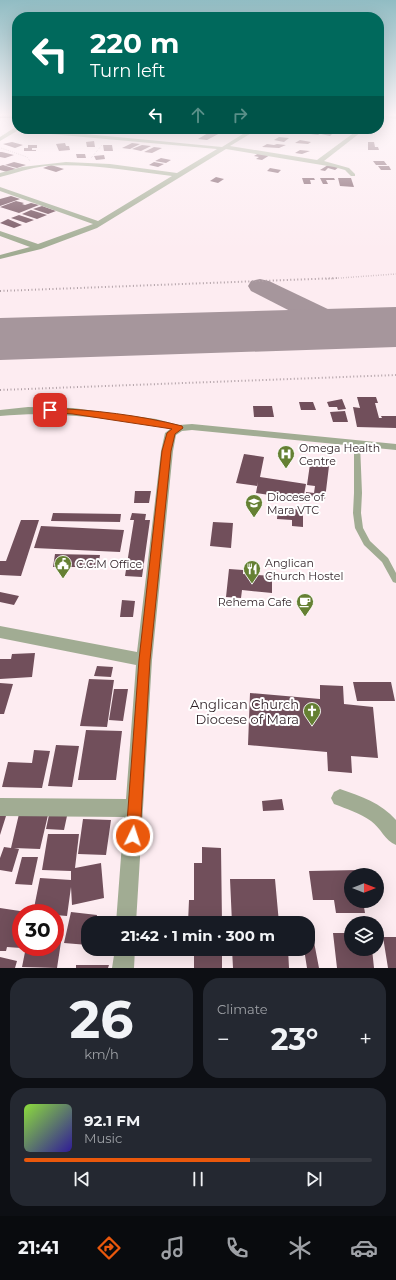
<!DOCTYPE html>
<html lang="en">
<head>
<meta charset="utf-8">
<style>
  body { margin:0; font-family:Montserrat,sans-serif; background:#242831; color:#f1f3f6; height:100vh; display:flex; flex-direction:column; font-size:15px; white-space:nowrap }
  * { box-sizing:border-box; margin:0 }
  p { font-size:13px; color:#9ea1a6 }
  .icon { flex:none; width:22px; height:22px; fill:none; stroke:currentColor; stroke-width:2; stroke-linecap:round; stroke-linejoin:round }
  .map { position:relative; height:968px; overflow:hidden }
  .drawer { display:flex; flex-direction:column; gap:10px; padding:10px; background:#0d0f14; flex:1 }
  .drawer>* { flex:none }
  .hud { position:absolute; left:12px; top:12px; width:372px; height:122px; border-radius:16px; box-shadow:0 4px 16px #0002; background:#00695c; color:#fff; overflow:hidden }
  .needle { width:26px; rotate:90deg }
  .fabs { position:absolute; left:344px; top:868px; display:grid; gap:8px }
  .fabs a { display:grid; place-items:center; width:40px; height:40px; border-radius:50%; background:#171b24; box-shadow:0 4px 16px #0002; font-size:20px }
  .speed { position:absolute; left:12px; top:904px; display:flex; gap:8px; font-size:20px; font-weight:700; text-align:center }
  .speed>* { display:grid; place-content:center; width:52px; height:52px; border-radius:50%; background:#171b24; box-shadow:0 4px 16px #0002; line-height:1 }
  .speed .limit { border:6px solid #d22; background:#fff; color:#111 }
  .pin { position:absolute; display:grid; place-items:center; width:34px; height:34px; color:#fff; margin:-17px; border-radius:8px; box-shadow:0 2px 6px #0006 }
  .me { position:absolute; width:44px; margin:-22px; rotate:4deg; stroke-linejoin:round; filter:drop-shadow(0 0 3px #0008) }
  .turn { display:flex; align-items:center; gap:14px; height:84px; padding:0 12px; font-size:18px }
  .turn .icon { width:52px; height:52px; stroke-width:2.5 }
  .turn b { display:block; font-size:28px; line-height:34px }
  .lanes { display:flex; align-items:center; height:38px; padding:0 12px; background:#0003; justify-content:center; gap:20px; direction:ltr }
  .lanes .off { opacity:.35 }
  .big { font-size:30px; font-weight:700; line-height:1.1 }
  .drawer .card { flex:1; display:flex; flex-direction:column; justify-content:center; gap:6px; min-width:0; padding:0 14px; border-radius:16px; background:#242831 }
  .drawer .dial { align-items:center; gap:0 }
  .dial b { font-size:52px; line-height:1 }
  .song { display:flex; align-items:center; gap:12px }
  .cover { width:48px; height:48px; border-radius:6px; background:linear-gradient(135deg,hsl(90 70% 55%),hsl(250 70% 35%)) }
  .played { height:4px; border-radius:2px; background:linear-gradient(90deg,#ea580c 65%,#363941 65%) }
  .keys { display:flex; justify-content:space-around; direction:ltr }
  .heat { display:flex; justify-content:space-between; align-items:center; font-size:22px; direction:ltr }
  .drawer .tiles { flex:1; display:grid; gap:10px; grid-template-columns:1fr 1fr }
  .card:last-child { grid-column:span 2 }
  .trip { position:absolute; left:81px; top:916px; width:234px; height:40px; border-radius:16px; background:#171b24; box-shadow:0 4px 16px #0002; font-weight:700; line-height:40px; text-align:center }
  .tabs { display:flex; height:64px; justify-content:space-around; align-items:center; background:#090b0e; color:#9ea1a6 }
  .tabs .icon { width:28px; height:28px }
  .tabs .selected { color:#ea580c }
  .tabs b { font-size:18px; color:#f1f3f6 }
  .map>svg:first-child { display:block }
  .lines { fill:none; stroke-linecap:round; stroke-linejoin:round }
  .taxiway { fill:#a6969c; fill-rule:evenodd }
  .runway { fill:#a6969c; fill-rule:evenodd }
  .building { fill:#714f5b }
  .path-far2 { stroke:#b0a0a6; stroke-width:1; stroke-dasharray:0.5 1.5; stroke-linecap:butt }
  .path-far1 { stroke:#b0a0a6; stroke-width:1.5; stroke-dasharray:0.5 2; stroke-linecap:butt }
  .path { stroke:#b0a0a6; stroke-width:2; stroke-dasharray:1 2.5; stroke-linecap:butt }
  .lane { fill:#a1ac93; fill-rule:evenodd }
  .street { fill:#a1ac93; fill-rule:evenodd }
  .route { fill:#ea580c; stroke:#983908 }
  .labels { text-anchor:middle; stroke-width:4; stroke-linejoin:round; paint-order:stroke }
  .poi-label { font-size:11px; fill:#2e1f25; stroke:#fff; text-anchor:start }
  .near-poi-label { font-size:13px; fill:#2e1f25; stroke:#fff; text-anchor:end }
</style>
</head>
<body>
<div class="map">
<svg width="396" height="968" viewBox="0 0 396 968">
  <rect width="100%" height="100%" fill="#fdecf1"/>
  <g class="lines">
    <path class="taxiway" d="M260 279 269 281 355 322 359 328 355 334 345 336 335 334 251 291 248 286 251 281Z"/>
    <path class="runway" d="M396 307V347L0 360V318Z"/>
  </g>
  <path class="building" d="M1 114 17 115V118H0Z
    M316 129 325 130 318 135 310 134Z
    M213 130 222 132 207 140 198 139Z
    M327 130 335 131 330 136 321 134Z
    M279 137 289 138 284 142 274 140Z
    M300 140 311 142 308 144 295 143Z
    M94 141 95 147H87L86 142Z
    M12 142 23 145 15 148 3 144Z
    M368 142H374L375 147H378L379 150H368Z
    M65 143 66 146H69L70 150 59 151 56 144Z
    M132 143 140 144 130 149 122 148Z
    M267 144 274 145 277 144 286 145 279 148 262 147Z
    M28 145H37V148H32V150H36V151H24V148H28Z
    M103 145H112L113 151H104Z
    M142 145 151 146 141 151 132 149Z
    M154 147 162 148 152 153 144 152Z
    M300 150 310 151 302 154 295 153Z
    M0 152H2L14 155 5 158 0 157Z
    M259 153 270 155 262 160 256 159 259 157 254 156Z
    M76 154H85L86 158H77Z
    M104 155 105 159 96 160 94 156Z
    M161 158 171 160 166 163 155 161Z
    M373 161H384L387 165H376Z
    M14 162 26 165 17 168 5 165Z
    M154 162 164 164 158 167 149 165Z
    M3 165 16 169 7 172 0 170V166Z
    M51 165 64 169 56 172 43 168Z
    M328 165 339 167 335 170 328 168 325 171 320 170Z
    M378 166H389L391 170H381Z
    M270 168 281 170 278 173 267 171Z
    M216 177 224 179 218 183 210 181Z
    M302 178H314L315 180H310L311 184H304Z
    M320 178H334L335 180H326L328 184H323Z
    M338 178H351L354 187 340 186Z
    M11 196 20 199 0 206V199Z
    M16 201 24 203 22 204 25 205 31 203 39 205 19 213 0 207Z
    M42 206 56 211 48 214 33 209Z
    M31 210 47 215 37 219 22 214Z
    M19 215 34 220 26 223 11 218Z
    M8 219 22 225 14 228 0 223Z
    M357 397H376L378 403H375L379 418H382L381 416H396V428L357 427 353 407 360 408Z
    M342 399 346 409 338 410 337 407H329L327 402Z
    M299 402H313L316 410H301Z
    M253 406H272L274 417H254Z
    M345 411 348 422H333L330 412Z
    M244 454 264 457 260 477 306 484 303 500 256 493 258 482 257 486 236 483Z
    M310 464 329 466 325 499 306 496V492L314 493 315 486 307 485Z
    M135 491H151L149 503H134Z
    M278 507 303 510V527L292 526V520L277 519Z
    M53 513 121 514 120 522 51 521Z
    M132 513 146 514 145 520H150L142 577 125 576 134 520H130Z
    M21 520H39L21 576 0 575V561H6Z
    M213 522 233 523 231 548 210 546Z
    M41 526 124 530 120 552 34 548Z
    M55 554 100 555 98 567H53Z
    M229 569 243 570V574L272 576V593L242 590 241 598 226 597Z
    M0 592 19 596 14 605 0 602Z
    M122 600 135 601 133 617H120Z
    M35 653 32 677 0 679V659H11L12 654Z
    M97 666 113 667 111 677 94 676Z
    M89 679 114 680 107 727 80 726Z
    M353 682H391L395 701H357Z
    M0 683 13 684 4 714H0Z
    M320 685 343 686 344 704 373 707 378 758 351 756 352 773 328 771 327 752 248 745 250 693 320 699Z
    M114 689H128L123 721 109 720Z
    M86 730 122 731 116 780H78Z
    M56 745 79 746 72 787 48 786Z
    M34 750 50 751 42 788 2 787 8 762 32 763Z
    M282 799 284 810 263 811 262 801Z
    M19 814 48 815 40 849 14 848 19 849 12 872 0 870V858L4 847 11 848Z
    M0 815 6 816 0 835Z
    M49 815 67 816 64 830 46 829Z
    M83 819 111 820 106 855 78 854Z
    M48 834H79L75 868 101 863 104 898 72 905 71 887 67 916 55 915V913H21V948L7 947 6 951H0V908L33 913 40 878 71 880V871L42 870Z
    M202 847 221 848 222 923H188L189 900H194V863H202Z
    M22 857H38L32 885 15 884Z
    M358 870 359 875H351V901H363L365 913H336L334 900H313L309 871Z
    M230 879H275L279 923H232Z
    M71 912 97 915 96 923H88V945L64 943Z
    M55 928 63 929 57 968 22 967 26 947H55Z
    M333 933H351V949H372L374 968H337Z
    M383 937H396V968H388Z
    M308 942H314L319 968H307L304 949H308Z
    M194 949H222V968H194Z
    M232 949H288L289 968H233Z
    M0 957 17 961 15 968H0Z
    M76 965H109L108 968H76Z"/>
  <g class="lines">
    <path class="path-far2" d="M1 148 27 157 30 161
      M91 158 102 145"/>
    <path class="path-far1" d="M326 279 396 274"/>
    <path class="path" d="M0 291 339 278
      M0 390 396 375"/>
    <path class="lane" d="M357 442 360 444 362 493 361 513 363 528 370 541 388 558 396 573V583L393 582 382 562 364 545 355 528 353 513 354 493V444Z"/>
    <path class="street" d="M379 114 396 115V119L379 116Z
      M17 126V129H33L222 147 251 129H258L230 146 317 160 359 129H365L324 161 349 168 355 174V176H351L345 170 334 167 226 149 97 228 41 249 0 259V255L30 247 0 236V231L38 244 93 224 0 191V187L98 221 172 176C130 171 88 163 45 166 30 168 15 173 0 177V173L22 167 66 162 110 164 177 173 217 149 17 131 0 141V137Z
      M28 407 73 408 156 419 179 425 192 424 396 444V450L192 430 182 431 176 435 173 451 152 660 136 923H116L124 817 0 816V798L126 799 136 665 0 638V626L137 652 161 451 165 433 170 429C152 424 134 422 116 420 77 415 39 412 0 416V410Z
      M340 789C361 796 381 803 396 820V845C385 841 381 828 371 821 360 813 347 809 334 804L331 798 334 792Z
      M115 949H135L134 968H112Z"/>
  </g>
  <linearGradient id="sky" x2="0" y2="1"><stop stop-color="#91bcc3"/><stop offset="0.46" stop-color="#fef6f9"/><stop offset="1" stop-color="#fef6f9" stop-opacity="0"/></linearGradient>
  <rect width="396" height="250" fill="url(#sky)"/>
  <path class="route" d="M50 408C94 410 139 415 182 426L183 428 175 434 171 451 150 660 140 836 138 841 133 843 128 841 126 836 139 660 162 451 167 433 172 429 73 414 47 412 46 410Z"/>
  <defs>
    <symbol id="hospital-pin" viewBox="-11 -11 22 30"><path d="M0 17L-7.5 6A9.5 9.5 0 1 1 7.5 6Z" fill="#658033" stroke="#fff"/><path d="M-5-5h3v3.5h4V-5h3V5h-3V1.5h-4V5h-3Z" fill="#fff"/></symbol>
    <symbol id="school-pin" viewBox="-11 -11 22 30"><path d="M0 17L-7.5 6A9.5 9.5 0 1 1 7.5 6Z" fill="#658033" stroke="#fff"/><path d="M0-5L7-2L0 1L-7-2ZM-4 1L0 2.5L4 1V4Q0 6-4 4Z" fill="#fff"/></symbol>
    <symbol id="civic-pin" viewBox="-11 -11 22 30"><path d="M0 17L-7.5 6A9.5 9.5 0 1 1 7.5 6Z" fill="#658033" stroke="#fff"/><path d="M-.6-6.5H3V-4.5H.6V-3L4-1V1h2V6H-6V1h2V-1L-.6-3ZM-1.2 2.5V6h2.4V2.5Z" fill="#fff"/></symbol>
    <symbol id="restaurant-pin" viewBox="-11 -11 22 30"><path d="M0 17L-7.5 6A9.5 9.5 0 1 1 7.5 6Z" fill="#658033" stroke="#fff"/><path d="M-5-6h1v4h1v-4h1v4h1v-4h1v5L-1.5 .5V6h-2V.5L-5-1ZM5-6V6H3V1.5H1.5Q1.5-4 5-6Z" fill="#fff"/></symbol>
    <symbol id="cafe-pin" viewBox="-11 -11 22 30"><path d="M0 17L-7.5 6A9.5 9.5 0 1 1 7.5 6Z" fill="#658033" stroke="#fff"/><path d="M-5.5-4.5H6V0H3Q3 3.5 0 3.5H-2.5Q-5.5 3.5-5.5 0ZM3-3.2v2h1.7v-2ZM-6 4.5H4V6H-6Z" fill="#fff"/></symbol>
    <symbol id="church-pin" viewBox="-11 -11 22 30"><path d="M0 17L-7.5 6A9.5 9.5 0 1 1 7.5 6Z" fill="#658033" stroke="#fff"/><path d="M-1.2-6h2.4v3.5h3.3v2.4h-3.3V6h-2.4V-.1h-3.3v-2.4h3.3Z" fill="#fff"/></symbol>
  </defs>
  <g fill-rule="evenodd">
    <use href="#hospital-pin" x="276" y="444" width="20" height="27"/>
    <use href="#school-pin" x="244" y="493" width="20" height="27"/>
    <use href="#civic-pin" x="53" y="554" width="20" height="27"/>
    <use href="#restaurant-pin" x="242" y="559" width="20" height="27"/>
    <use href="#cafe-pin" x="295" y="592" width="20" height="27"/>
    <use href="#church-pin" x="302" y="701" width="20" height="27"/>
  </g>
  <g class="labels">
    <g class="poi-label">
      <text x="299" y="452">Omega Health<tspan x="299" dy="13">Centre</tspan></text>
      <text x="267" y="501">Diocese of<tspan x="267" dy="13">Mara VTC</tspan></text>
      <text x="265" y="567">Anglican<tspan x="265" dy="13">Church Hostel</tspan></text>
      <text x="76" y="568">C.C.M Office</text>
      <text x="292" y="606" text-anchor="end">Rehema Cafe</text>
    </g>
    <g class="near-poi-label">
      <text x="299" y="709">Anglican Church<tspan x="299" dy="15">Diocese of Mara</tspan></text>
    </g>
  </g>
</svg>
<div class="fabs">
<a><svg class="needle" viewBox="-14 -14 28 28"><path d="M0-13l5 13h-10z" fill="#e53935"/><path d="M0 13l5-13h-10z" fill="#9ea1a6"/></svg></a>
<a><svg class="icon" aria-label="layers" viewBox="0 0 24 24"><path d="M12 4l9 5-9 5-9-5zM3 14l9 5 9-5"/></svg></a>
</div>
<div class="speed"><div class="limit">30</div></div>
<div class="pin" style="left:50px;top:410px;background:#d93025"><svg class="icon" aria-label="arrive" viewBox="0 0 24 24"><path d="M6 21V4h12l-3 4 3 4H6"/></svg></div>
<svg class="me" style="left:133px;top:836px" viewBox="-20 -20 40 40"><circle r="17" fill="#ea580c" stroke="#fff" stroke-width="3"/><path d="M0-11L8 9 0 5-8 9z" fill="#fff"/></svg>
<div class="trip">21:42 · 1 min · 300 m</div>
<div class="hud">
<div class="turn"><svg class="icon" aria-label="left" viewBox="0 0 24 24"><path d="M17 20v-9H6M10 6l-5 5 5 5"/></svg><div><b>220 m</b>Turn left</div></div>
<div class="lanes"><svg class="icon" aria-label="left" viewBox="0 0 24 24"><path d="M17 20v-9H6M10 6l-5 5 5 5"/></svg><svg class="icon off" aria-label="ahead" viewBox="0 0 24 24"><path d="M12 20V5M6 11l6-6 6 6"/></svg><svg class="icon off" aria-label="right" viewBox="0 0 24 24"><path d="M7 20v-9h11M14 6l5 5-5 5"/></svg></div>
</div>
</div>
<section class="drawer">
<div class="tiles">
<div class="card dial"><b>26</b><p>km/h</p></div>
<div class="card"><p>Climate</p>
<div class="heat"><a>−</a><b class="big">23°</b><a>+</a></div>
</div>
<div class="card">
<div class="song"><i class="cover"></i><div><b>92.1 FM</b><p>Music</p></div></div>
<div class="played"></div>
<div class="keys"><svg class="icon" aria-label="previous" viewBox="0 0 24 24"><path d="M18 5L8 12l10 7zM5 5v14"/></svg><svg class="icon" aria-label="pause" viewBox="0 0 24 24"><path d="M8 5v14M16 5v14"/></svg><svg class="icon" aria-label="next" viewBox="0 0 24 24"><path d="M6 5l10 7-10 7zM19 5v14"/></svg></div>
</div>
</div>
</section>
<nav class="tabs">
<b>21:41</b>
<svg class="icon selected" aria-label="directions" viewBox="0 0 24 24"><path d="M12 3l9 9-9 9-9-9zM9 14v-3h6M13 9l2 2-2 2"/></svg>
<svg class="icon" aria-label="music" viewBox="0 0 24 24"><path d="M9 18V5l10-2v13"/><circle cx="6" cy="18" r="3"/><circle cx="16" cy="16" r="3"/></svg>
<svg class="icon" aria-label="phone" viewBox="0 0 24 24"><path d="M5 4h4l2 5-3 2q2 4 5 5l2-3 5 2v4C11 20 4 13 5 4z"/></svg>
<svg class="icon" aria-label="climate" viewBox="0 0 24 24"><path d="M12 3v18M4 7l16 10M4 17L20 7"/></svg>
<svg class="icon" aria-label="car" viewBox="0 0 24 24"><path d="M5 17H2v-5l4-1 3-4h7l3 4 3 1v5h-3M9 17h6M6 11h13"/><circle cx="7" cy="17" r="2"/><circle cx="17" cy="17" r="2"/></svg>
</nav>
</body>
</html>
